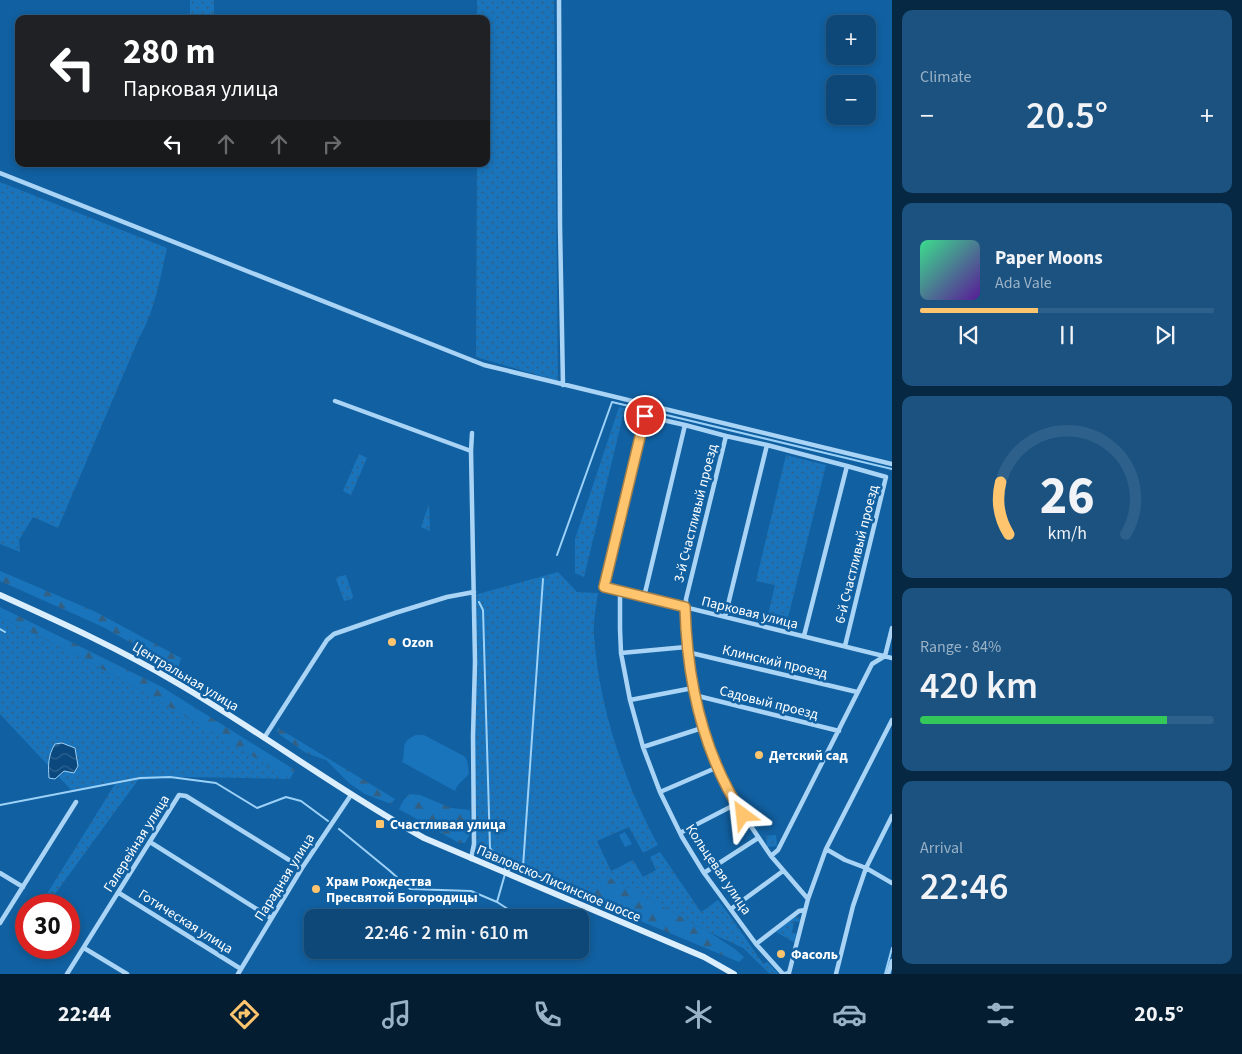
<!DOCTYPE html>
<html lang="en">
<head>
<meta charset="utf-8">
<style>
  body { margin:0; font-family:"Source Sans 3",sans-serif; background:#1b5280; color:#f1f3f6; height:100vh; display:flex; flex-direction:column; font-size:19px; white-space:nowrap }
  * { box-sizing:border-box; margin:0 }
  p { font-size:16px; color:#9ab2c6 }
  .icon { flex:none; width:28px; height:28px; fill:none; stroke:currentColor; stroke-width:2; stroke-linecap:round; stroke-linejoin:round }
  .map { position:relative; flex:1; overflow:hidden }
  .drawer { display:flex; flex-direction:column; gap:10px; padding:10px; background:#072843; width:350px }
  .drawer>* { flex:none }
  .hud { position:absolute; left:15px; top:15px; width:475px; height:152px; border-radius:10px; box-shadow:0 2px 8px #0003,0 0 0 1px #2d608a; background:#202124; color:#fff; overflow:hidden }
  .tools { position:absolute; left:826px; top:15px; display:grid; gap:10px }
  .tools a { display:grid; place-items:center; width:50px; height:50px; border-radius:10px; background:#0d4879; box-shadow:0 2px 8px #0003,0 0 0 1px #2d608a; font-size:25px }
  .speed { position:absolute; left:15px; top:894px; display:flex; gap:10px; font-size:25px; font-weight:700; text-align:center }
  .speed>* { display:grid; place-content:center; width:65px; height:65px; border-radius:50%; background:#0d4879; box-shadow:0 2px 8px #0003,0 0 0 1px #2d608a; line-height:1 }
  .speed .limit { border:8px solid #d22; background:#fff; color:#111 }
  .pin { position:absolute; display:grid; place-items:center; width:42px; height:42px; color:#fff; margin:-21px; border:2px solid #fff; border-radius:50%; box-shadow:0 1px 5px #0007 }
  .me { position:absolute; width:55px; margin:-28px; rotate:330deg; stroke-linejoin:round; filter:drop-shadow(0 0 4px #0008) }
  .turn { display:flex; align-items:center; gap:18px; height:105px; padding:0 25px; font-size:22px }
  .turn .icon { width:65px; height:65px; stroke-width:2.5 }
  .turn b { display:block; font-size:35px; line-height:42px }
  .lanes { display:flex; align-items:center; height:48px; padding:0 25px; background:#0003; justify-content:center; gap:25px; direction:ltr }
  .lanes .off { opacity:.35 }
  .big { font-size:38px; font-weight:600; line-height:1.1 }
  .drawer .widget { flex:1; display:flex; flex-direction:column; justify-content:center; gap:8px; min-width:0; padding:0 18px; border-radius:10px; background:#1b5280 }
  .drawer .dial { align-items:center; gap:0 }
  .dial svg { height:130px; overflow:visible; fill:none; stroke:#2d608a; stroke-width:7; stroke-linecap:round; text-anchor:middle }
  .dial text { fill:#f1f3f6; stroke:none }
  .song { display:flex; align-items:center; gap:15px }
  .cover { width:60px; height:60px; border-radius:8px; background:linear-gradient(135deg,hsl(150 70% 55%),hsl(270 70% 35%)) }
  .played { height:5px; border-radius:2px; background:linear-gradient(90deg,#ffc56e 40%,#2d608a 40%) }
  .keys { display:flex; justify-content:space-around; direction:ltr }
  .heat { display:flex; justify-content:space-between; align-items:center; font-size:28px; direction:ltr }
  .charge { height:8px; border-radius:4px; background:linear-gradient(90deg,#34c759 84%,#2d608a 0) }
  .trip { position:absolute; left:304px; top:909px; width:285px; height:50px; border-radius:10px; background:#0d4879; box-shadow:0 2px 8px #0003,0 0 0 1px #2d608a; font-weight:600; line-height:50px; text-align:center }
  .menu { display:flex; height:80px; justify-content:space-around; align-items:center; background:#051d30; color:#9ab2c6 }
  .menu .icon { width:35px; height:35px }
  .menu .current { color:#ffc56e }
  .menu b { font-size:22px; color:#f1f3f6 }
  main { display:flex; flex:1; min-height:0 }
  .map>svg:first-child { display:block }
  .green { fill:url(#green-dots) }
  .forest { fill:url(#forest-firs) }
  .pitch { fill:#1974bb }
  .water { fill:url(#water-waves); stroke:#9cd1f8 }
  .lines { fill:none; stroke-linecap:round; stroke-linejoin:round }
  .stream { stroke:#9cd1f8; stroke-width:2 }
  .minor { stroke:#aad4f5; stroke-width:4.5 }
  .secondary { stroke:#daeefe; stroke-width:6 }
  .route-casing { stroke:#a68048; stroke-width:12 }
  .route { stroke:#ffc56e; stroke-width:9 }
  .poi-dot { fill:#ffc56e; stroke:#1160a1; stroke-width:2 }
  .labels { text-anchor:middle; stroke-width:5; stroke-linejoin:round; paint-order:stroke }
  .street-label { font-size:14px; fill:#fff; stroke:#1160a1 }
  .poi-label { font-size:14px; font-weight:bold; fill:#fff; stroke:#1160a1; text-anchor:start }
</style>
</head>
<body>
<main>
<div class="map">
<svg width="892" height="974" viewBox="0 0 892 974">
  <defs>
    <pattern id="green-dots" width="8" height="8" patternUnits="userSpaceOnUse" patternTransform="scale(1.25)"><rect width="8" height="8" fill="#1974bb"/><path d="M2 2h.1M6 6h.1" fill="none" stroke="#326084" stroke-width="1.8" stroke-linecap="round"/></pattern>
    <pattern id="forest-firs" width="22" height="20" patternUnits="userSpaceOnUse" patternTransform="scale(1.25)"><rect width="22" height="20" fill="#1974bb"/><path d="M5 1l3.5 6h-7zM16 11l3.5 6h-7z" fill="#326084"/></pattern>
    <pattern id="water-waves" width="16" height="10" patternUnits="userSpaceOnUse" patternTransform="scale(1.25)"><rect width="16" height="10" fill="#0a487d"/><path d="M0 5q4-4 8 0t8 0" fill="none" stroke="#2f6390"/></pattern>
  </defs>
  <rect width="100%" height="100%" fill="#1160a1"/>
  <path class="green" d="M190 0H214V19H190Z
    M477 0H554L558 381 476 357 477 164H486V19H477Z
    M0 182 167 248C160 279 155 310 139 338L58 528 33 517 19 540 20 552 0 544Z
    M619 407 641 412 638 419 623 416 584 577 575 573V539Z
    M359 454 367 458 351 495 343 491Z
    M786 455 826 465 786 626 783 625 784 623 767 619 775 585 756 581Z
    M429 504 430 531 421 527Z
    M558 572 577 592 598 593C596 607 593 621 594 635 599 707 624 782 658 845L643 853 629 827 597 841 611 871 633 860 643 877 656 870 650 857 660 852 701 912 718 900 730 916 759 958 764 964 767 962 779 974H770L743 948 709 932 608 878 583 897 474 849V595Z
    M346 575 353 596 352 599 344 601 336 579 337 577Z
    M0 617C101 665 195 720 290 779L184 777 138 780 47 905H40L115 784 73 792 0 714Z
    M776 835 777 846 767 847 766 836Z
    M795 916 799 917 800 922 794 921 792 932 797 934 795 943 776 932Z"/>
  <path class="forest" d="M0 571 94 611 181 658 178 669 103 627 0 581Z
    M0 607 162 687 295 770 290 779C194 720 101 665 0 617Z
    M278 728 395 799 391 804 365 794 349 783 326 760 306 753 279 734 277 731Z
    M409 794 420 795 451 808 470 810 471 832 465 843H459L399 809 403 801Z
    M608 877 709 932 735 949 744 957 739 962 583 897Z"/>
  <path class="pitch" d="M416 735H424L464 756 467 760 469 773C465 780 457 783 455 791L402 762C407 751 398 742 416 735Z
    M625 832 632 844 625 847 619 835Z"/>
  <path class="water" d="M62 743 75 748 78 766 74 773 64 771 55 779 49 778C48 766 48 755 55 744Z"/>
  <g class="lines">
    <path class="stream" d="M557 555 612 402 892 469
      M479 602 483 610 490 848 505 867V874L497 902
      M0 629 5 632
      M0 805 140 778 170 777 216 783 257 808 286 797 301 801 328 821
      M339 829 390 871 410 889 471 891 497 902 522 918
      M508 871 513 867H523L543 579
      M885 974 892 948"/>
    <path class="minor" d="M559 0 560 226 563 385
      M0 173 484 365 892 464
      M335 401 471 451 475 662 473 736 474 844 471 859
      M685 425 645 416 603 587 892 658
      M767 445 726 436 686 599V647L693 688 702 728 718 767 736 804 771 856 808 899
      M471 451 472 433
      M620 591V629L621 653 630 700 643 747 660 792 682 837 704 873 756 944 783 974
      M644 597 685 425 726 436
      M725 617 767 445 847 466 804 636
      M845 646 886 477 847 466
      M687 652 857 692
      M621 653 686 647
      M694 695 839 731
      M630 700 693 688
      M264 738 327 640 334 634 395 613 447 597 474 592
      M643 747 702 728
      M660 792 718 767
      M680 833 736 804
      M150 842 271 918
      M826 849 845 860 866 868 892 883
      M771 856 778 850 872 664 885 656 892 628
      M0 873 23 887
      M704 873 758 838
      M119 893 241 969
      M731 909 783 871
      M0 923 76 802
      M756 944 799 911 805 910
      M84 948 127 974
      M67 974 179 795 186 796 302 868
      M238 974 302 868 351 795
      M785 974 789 973 808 899 826 849 892 720
      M836 974 853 906 866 868 892 816
      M888 974 892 961"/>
    <path class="secondary" d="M0 595C60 622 120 649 177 683 261 732 339 791 424 838L704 957 734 974"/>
  </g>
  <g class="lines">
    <defs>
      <path id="route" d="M645 416 604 587 685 607C687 681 702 752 743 815"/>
    </defs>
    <use href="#route" class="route-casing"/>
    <use href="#route" class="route"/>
  </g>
  <g class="poi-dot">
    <circle cx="392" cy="642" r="5"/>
    <circle cx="759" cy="755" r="5"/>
    <rect x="375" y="819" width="10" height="10" rx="2.5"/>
    <circle cx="316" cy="889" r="5"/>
    <circle cx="781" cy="954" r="5"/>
  </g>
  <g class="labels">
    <g class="street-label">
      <text transform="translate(695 513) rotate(-76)" y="5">3-й Счастливый проезд</text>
      <text transform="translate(856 554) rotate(-76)" y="5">6-й Счастливый проезд</text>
      <text transform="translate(750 612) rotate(14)" y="5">Парковая улица</text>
      <text transform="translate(775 661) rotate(13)" y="5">Клинский проезд</text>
      <text transform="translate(186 676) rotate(31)" y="5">Центральная улица</text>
      <text transform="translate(769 702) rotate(14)" y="5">Садовый проезд</text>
      <text transform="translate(136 843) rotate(-58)" y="5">Галерейная улица</text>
      <text transform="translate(719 869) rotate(56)" y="5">Кольцевая улица</text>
      <text transform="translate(284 877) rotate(-58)" y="5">Парадная улица</text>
      <text transform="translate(559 883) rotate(23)" y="5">Павловско-Лисинское шоссе</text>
      <text transform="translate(186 921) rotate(32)" y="5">Готическая улица</text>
    </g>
    <g class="poi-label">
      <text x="402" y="647">Ozon</text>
      <text x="769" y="760">Детский сад</text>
      <text x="390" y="829">Счастливая улица</text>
      <text x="326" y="886">Храм Рождества<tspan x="326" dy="16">Пресвятой Богородицы</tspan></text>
      <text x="791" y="959">Фасоль</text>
    </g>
  </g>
</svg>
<div class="tools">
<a>+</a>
<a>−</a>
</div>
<div class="speed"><div class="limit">30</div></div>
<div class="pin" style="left:645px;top:416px;background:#d93025"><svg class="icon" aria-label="arrive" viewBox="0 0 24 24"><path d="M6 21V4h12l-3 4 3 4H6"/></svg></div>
<svg class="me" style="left:743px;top:815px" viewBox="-20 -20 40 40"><path d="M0-17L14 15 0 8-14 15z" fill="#ffc56e" stroke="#fff" stroke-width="4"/></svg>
<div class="trip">22:46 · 2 min · 610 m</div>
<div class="hud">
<div class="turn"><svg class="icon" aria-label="left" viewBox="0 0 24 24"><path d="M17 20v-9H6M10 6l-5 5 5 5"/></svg><div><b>280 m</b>Парковая улица</div></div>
<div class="lanes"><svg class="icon" aria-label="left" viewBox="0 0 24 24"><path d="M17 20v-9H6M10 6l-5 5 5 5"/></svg><svg class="icon off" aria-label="ahead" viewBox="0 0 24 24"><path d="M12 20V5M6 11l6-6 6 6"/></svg><svg class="icon off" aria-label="ahead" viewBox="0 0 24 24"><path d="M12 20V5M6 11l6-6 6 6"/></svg><svg class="icon off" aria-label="right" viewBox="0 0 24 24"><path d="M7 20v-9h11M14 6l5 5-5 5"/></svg></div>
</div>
</div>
<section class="drawer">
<div class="widget"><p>Climate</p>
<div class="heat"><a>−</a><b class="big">20.5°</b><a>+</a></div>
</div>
<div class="widget">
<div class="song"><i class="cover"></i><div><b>Paper Moons</b><p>Ada Vale</p></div></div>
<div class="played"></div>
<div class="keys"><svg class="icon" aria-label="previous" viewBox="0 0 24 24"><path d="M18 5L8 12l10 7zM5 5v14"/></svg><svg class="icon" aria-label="pause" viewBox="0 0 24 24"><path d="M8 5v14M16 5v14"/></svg><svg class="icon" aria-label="next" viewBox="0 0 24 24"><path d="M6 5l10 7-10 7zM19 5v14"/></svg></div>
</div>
<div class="widget dial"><svg viewBox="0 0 100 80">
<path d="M14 69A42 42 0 1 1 86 69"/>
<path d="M14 69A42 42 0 0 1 9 37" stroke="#ffc56e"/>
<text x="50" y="56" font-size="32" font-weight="700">26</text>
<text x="50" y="72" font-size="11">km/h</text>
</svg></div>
<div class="widget"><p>Range · 84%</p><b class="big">420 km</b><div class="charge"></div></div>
<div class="widget"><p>Arrival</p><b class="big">22:46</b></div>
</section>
</main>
<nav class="menu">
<b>22:44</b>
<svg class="icon current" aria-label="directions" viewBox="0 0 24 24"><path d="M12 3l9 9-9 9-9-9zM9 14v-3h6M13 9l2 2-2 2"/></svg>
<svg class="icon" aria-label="music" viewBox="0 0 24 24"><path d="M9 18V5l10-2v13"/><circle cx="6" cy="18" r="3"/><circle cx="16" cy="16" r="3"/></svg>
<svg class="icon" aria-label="phone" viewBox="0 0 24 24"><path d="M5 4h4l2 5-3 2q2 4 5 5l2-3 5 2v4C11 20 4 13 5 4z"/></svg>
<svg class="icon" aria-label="climate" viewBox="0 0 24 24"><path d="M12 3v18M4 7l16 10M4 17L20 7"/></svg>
<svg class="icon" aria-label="car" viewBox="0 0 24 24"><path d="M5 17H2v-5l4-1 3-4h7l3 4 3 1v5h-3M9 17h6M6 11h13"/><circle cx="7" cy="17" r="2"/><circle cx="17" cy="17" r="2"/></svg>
<svg class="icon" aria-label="filters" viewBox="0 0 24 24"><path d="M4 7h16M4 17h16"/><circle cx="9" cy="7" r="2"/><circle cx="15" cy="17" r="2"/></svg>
<b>20.5°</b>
</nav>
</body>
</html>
